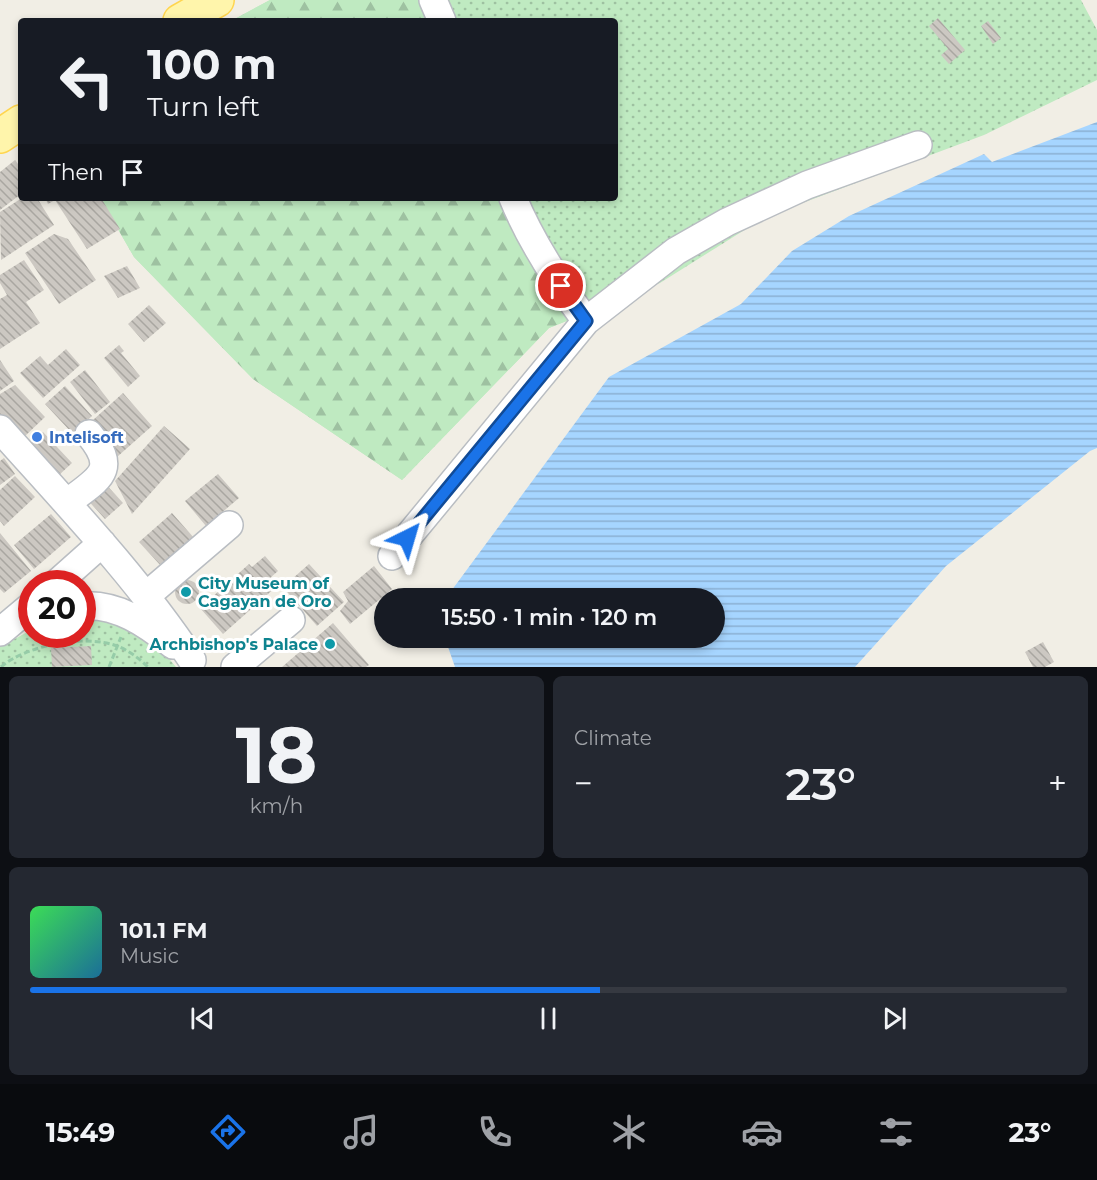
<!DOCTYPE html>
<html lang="en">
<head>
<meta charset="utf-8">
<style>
  body { margin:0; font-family:Montserrat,sans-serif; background:#242831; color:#f1f3f6; height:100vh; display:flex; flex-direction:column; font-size:22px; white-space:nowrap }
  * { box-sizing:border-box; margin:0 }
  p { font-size:20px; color:#9ea1a6 }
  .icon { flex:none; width:33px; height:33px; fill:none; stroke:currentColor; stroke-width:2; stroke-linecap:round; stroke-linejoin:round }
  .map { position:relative; height:667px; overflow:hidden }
  .drawer { display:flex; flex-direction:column; gap:9px; padding:9px; background:#0d0f14; flex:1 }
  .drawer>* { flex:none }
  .banner { position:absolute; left:18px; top:18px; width:600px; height:183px; border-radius:6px; box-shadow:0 3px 9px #0003; background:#171b24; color:#f1f3f6; overflow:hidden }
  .speed { position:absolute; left:18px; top:570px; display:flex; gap:12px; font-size:30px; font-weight:700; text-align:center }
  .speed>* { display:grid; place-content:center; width:78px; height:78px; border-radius:50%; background:#171b24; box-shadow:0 3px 9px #0003; line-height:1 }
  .speed .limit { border:9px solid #d22; background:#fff; color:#111 }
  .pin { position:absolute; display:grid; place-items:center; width:51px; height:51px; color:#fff; margin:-26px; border:3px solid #fff; border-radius:50%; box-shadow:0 2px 6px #0007 }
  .me { position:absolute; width:66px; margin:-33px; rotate:40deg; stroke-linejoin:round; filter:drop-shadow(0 0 4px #0008) }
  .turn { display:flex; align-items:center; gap:21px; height:126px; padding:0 30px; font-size:27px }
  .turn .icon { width:78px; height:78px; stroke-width:2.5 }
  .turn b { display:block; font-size:42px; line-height:51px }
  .then { display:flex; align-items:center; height:57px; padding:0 30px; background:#0003; gap:12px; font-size:22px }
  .big { font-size:45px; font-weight:600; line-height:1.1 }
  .drawer .widget { flex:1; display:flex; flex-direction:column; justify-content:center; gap:9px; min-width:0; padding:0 21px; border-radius:9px; background:#242831 }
  .drawer .dial { align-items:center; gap:0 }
  .dial b { font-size:78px; line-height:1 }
  .song { display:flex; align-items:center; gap:18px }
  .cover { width:72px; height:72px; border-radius:9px; background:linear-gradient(135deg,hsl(130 70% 55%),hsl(200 70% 35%)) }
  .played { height:6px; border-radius:3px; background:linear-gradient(90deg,#1a73e8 55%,#363941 55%) }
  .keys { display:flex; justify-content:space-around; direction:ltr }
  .heat { display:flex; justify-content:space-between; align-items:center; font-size:33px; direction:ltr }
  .drawer .tiles { flex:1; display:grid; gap:9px; grid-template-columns:1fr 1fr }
  .widget:last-child { grid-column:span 2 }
  .trip { position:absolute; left:374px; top:588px; width:351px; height:60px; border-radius:30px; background:#171b24; box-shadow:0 3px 9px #0003; font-weight:600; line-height:60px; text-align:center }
  .menu { display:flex; height:96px; justify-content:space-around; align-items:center; background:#090b0e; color:#9ea1a6 }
  .menu .icon { width:42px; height:42px }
  .menu .current { color:#1a73e8 }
  .menu b { font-size:27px; color:#f1f3f6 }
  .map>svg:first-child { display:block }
  .grass { fill:url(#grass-dots) }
  .forest { fill:url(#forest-firs) }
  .water { fill:url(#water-rules) }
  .building { fill:url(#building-back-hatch) }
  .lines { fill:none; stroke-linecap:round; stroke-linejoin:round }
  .minor-casing { stroke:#b9bdc2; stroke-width:30 }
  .major-casing { stroke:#ffd54f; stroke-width:36 }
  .path { stroke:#96cca8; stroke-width:3; stroke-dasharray:6 3; stroke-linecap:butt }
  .minor { stroke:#fff; stroke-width:27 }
  .major { stroke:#fff5ab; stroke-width:33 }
  .route-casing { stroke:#114b97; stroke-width:15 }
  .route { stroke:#1a73e8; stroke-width:10 }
  .shop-dot { fill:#3f7fe0; stroke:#fff; stroke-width:2 }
  .culture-dot { fill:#0f9aa8; stroke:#fff; stroke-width:2 }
  .labels { text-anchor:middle; stroke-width:6; stroke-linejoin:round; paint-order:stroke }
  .shop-label { font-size:16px; font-weight:bold; fill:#366cbe; stroke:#fff; text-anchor:start }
  .culture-label { font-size:16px; font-weight:bold; fill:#0d838f; stroke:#fff; text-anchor:start }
</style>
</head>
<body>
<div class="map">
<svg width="1097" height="667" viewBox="0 0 1097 667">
  <defs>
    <pattern id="grass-dots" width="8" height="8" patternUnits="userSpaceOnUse" patternTransform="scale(1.5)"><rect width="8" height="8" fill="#bfeac1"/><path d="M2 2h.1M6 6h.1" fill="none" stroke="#9ec1a1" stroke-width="1.8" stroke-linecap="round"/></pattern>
    <pattern id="forest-firs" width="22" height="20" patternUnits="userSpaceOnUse" patternTransform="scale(1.5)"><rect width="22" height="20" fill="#bfeac1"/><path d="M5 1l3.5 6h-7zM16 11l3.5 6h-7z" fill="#9ec1a1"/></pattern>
    <pattern id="water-rules" width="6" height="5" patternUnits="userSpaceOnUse" patternTransform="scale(1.5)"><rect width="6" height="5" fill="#a6d5ff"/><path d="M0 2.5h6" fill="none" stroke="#8ab0d2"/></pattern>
    <pattern id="building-back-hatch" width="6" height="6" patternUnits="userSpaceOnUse" patternTransform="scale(1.5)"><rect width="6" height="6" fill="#ccc8c2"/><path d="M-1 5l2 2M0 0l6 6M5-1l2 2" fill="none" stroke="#a9a6a1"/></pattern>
  </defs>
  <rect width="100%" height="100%" fill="#f1eee5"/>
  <path class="grass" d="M270 0H1081L1097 30V80L984 135 765 217 660 283 549 328 402 480 253 379 134 257 100 198H615V21H231Z
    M88 618 113 621 160 648 176 667H0V647L31 630 32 634H82L83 619Z"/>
  <path class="forest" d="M270 0H433L442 21H231Z
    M100 198H513L582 315 549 328 402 480 253 379 134 257Z"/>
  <path class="water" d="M1097 122V448L1090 451 946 566 855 667H455L448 647 447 638H714V598H446L609 377 741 304 792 251 849 216 984 154 992 162Z"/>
  <path class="building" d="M938 18 965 50 949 64 941 55 948 49 929 26Z
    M988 21 1001 38 993 44 981 26Z
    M15 160 21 168V194L0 210V172Z
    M22 198H37L54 225 1 260 0 212Z
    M45 198H101L120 229 87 249 55 200 48 204Z
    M54 234 68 239 96 280 59 304 25 253Z
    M24 260 44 290 26 302 40 323 0 349V299L7 295 0 283V275Z
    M127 266 140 288 118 298 104 276Z
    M149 305 166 323 144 342 128 324Z
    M119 345 124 351 121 353 140 376 128 387 104 358Z
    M66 349 80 365 43 398 20 373 40 356 48 365Z
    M0 360 14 381 0 391Z
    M85 370 110 402 95 414 70 382Z
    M15 385 45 417 24 437 0 418V394Z
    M65 386 92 416 73 434 45 404Z
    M123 393 152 426 117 457 103 440 108 436 93 420Z
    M164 426 190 449 132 514 115 481Z
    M43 432 72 463 58 476 29 445Z
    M4 458 15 474 0 485V461Z
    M218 474 239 498 206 526 185 501Z
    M15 476 35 497 4 526 0 521V490Z
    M102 480 123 503 105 519 85 497Z
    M172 513 194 538 162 567 139 542Z
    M51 514 71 537 34 569 14 545Z
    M0 533 31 571 4 593 0 589Z
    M265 556 278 571 270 578 277 586 223 634 200 608 249 564 252 567Z
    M309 564 344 602 317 626 283 587Z
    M374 566 392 589 350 624 340 611 348 601 343 592Z
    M175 592a12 12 0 1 1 24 0a12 12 0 1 1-24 0Z
    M333 623 369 665 366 667H282Z
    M1043 642 1054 662 1045 667H1033L1025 652Z
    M91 646 92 665 52 667 51 648Z"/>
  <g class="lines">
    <defs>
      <path id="minor" d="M433 0 442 21
        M513 198C531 242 558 283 586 321
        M0 429C67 504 136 576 192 660
        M67 503C97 479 120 472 89 434
        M392 556 586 321 676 251 727 222 807 185 918 145
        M56 584 102 543
        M146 596 229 525
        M82 606C117 603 147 624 173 645
        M0 632 32 605
        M235 667 291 620"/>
      <path id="major" d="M180 21 217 0
        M0 136 21 122"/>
    </defs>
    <use href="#minor" class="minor-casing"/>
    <use href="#major" class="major-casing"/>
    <path class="path" d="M1 667C26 645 86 634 117 646 128 650 140 659 148 667
      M109 667 121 637"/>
    <use href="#minor" class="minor"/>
    <use href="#major" class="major"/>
  </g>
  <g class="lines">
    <defs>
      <path id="route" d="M407 538 586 321 561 286"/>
    </defs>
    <use href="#route" class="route-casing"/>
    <use href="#route" class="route"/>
  </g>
  <circle class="shop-dot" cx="37" cy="437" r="6"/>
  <g class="culture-dot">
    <circle cx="186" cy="592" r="6"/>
    <circle cx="330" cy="644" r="6"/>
  </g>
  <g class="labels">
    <g class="shop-label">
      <text x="49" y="443">Intelisoft</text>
    </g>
    <g class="culture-label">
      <text x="198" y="589">City Museum of<tspan x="198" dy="18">Cagayan de Oro</tspan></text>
      <text x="318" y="650" text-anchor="end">Archbishop's Palace</text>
    </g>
  </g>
</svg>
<div class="speed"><div class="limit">20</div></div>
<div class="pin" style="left:561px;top:286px;background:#d93025"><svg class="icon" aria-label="arrive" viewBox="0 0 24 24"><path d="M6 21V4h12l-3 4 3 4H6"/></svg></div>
<svg class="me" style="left:407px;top:538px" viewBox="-20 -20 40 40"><path d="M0-17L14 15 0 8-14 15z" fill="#1a73e8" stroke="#fff" stroke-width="4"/></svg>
<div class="trip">15:50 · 1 min · 120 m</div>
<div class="banner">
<div class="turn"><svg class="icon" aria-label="left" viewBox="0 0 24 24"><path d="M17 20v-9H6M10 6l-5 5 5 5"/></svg><div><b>100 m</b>Turn left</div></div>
<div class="then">Then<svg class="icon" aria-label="arrive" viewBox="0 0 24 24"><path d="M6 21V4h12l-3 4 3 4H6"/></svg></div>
</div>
</div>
<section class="drawer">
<div class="tiles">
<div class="widget dial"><b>18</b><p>km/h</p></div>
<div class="widget"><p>Climate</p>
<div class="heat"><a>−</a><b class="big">23°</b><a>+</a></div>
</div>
<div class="widget">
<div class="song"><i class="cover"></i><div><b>101.1 FM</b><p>Music</p></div></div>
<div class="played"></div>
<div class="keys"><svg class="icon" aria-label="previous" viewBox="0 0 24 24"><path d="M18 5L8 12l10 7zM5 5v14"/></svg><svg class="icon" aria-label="pause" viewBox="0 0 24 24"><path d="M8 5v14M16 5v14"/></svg><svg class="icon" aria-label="next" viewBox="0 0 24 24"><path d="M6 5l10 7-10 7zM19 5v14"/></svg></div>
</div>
</div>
</section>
<nav class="menu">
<b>15:49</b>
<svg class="icon current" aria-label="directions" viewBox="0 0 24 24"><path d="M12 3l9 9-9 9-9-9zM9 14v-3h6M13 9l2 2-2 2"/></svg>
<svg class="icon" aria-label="music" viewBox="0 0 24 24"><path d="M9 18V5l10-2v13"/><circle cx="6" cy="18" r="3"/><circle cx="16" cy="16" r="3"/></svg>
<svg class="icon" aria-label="phone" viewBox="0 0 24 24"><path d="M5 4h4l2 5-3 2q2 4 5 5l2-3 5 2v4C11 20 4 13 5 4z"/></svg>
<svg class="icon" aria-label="climate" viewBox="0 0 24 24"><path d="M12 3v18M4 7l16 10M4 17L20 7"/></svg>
<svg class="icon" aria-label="car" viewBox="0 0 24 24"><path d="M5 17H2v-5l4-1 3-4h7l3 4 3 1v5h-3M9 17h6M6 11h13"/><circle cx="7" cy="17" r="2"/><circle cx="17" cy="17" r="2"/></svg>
<svg class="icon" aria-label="filters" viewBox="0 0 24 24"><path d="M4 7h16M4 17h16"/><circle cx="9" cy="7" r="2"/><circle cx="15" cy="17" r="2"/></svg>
<b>23°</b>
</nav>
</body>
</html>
